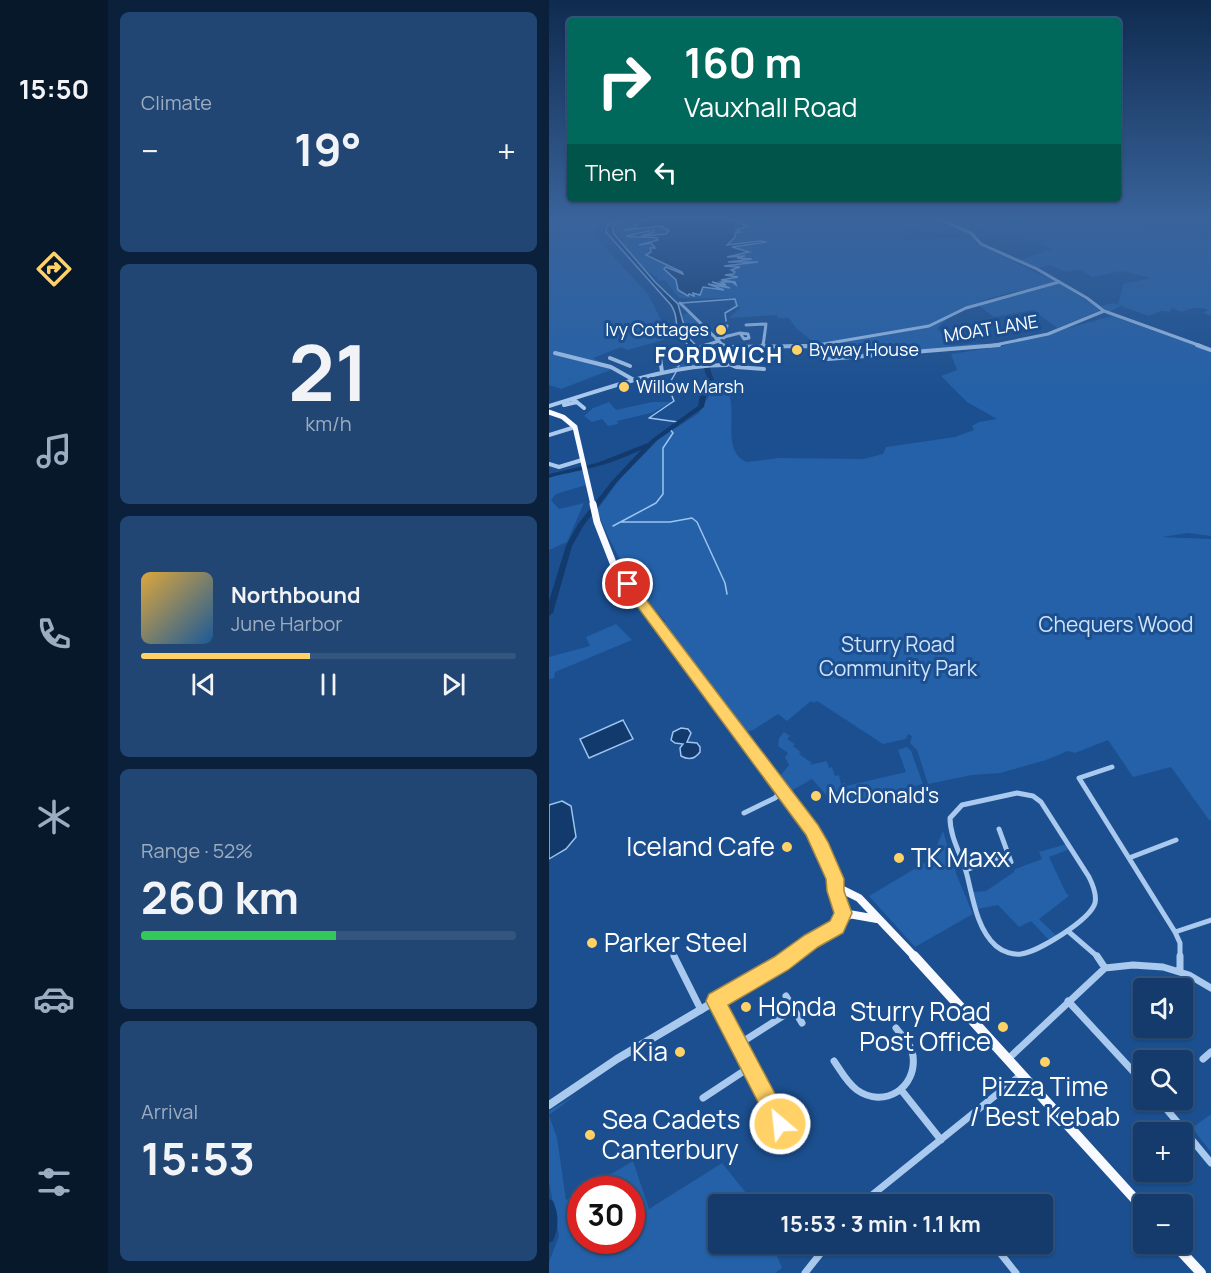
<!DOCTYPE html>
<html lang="en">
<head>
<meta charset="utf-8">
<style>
  body { margin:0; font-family:Manrope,sans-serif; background:#214673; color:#f1f3f6; height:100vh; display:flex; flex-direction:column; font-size:22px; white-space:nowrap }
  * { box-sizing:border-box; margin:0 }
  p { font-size:20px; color:#9dadc1 }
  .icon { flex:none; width:33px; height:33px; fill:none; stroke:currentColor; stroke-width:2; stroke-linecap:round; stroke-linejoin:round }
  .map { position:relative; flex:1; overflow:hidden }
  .side { display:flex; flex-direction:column; gap:12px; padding:12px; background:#0b203b; width:441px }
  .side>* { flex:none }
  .top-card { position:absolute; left:18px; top:18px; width:554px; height:183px; border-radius:6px; box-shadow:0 2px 4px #0004,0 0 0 2px #33557e; background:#00695c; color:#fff; overflow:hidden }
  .controls { position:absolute; left:584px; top:978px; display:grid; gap:12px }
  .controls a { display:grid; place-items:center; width:60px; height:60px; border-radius:6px; background:#143b6b; box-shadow:0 2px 4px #0004,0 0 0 2px #33557e; font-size:30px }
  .speed { position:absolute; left:18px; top:1176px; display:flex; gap:12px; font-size:30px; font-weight:700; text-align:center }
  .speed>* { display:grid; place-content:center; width:78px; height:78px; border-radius:50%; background:#143b6b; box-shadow:0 2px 4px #0004,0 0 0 2px #33557e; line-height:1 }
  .speed .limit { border:9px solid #d22; background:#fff; color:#111 }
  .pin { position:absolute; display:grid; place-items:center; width:51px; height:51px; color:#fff; margin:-26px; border:3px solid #fff; border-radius:50%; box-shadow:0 2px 6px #0007 }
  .me { position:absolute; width:66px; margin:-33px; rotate:332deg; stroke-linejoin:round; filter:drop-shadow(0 0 4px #0008) }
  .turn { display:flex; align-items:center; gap:21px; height:126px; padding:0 18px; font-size:27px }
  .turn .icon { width:78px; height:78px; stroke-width:2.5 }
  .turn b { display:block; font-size:42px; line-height:51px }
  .then { display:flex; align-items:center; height:57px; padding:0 18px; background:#0003; gap:12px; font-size:22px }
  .big { font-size:45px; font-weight:700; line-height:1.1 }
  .side .card { flex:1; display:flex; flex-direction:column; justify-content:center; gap:9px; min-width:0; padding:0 21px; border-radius:9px; background:#214673 }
  .side .dial { align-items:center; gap:0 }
  .dial b { font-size:78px; line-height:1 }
  .song { display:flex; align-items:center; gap:18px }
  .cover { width:72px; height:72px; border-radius:9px; background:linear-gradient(135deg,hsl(40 70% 55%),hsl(210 70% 35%)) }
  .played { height:6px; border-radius:3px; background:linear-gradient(90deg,#ffd166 45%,#33557e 45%) }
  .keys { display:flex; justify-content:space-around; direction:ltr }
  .heat { display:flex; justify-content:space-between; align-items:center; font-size:33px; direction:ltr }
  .charge { height:9px; border-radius:4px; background:linear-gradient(90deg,#34c759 52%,#33557e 0) }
  .trip { position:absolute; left:159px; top:1194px; width:345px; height:60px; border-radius:6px; background:#143b6b; box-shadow:0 2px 4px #0004,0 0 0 2px #33557e; font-weight:700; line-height:60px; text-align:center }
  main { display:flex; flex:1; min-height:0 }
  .dock { display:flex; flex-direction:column; width:108px; justify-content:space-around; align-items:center; background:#08182b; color:#9dadc1 }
  .dock .icon { width:42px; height:42px }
  .dock .on { color:#ffd166 }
  .dock b { font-size:27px; color:#f1f3f6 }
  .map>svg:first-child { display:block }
  .green { fill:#2461a8 }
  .water { fill:#123a6d; stroke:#9cc4f0; stroke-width:1.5 }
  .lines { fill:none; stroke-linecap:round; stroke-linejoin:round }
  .stream { stroke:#9cc4f0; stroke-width:1.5 }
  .river { fill:#123a6d; fill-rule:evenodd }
  .minor-far3 { stroke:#a9c9ee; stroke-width:3 }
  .minor-far2 { stroke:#a9c9ee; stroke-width:4 }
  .minor-far1 { stroke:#a9c9ee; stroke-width:5 }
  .minor { stroke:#a9c9ee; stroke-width:7 }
  .tertiary-far3 { stroke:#a9c9ee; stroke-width:3 }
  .tertiary-far2 { stroke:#a9c9ee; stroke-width:4 }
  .tertiary-far1 { stroke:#a9c9ee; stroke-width:6 }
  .tertiary { stroke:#a9c9ee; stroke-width:8 }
  .trunk-far3 { stroke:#f8faff; stroke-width:5 }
  .trunk-far2 { stroke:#f8faff; stroke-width:7 }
  .trunk-far1 { stroke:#f8faff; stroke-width:8 }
  .trunk { stroke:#f8faff; stroke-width:10 }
  .route { fill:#ffd166; stroke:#a68842; stroke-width:1.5 }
  .poi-dot { fill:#ffd166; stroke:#1b4f8f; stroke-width:2 }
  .labels { text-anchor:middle; stroke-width:6; stroke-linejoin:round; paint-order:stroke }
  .far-street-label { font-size:18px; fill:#fff; stroke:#1b4f8f }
  .far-poi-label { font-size:18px; fill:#fff; stroke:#1b4f8f; text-anchor:start }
  .park-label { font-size:21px; fill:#cfe3fa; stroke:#1b4f8f }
  .poi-label { font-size:21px; fill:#fff; stroke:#1b4f8f; text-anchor:start }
  .far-district-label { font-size:22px; font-weight:bold; letter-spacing:1.5px; fill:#fff; stroke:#1b4f8f }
  .near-poi-label { font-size:26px; fill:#fff; stroke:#1b4f8f; text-anchor:start }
</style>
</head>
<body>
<main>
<nav class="dock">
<b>15:50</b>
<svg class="icon on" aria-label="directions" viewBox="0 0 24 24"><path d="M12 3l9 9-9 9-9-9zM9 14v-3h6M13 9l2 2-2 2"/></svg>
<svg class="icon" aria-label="music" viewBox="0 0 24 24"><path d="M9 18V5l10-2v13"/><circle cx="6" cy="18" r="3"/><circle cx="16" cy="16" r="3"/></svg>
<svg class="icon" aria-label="phone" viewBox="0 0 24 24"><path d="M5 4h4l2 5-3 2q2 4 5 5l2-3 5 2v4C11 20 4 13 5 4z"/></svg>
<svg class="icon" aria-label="climate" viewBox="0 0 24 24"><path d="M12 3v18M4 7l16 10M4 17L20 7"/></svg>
<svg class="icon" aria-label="car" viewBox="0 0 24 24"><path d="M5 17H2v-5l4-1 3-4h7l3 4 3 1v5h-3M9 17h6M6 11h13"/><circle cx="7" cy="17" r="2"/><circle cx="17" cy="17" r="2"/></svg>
<svg class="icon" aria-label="filters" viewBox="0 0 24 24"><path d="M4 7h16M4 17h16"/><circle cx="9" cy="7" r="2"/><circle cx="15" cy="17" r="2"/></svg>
</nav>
<section class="side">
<div class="card"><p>Climate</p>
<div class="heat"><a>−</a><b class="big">19°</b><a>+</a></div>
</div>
<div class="card dial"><b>21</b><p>km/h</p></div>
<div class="card">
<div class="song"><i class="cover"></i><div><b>Northbound</b><p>June Harbor</p></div></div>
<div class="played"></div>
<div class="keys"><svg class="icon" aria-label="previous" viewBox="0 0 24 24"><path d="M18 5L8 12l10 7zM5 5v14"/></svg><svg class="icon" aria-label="pause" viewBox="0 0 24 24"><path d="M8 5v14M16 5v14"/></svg><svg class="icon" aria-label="next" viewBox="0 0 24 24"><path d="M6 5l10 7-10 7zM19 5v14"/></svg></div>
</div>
<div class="card"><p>Range · 52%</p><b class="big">260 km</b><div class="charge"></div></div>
<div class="card"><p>Arrival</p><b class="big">15:53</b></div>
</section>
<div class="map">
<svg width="662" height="1273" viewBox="0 0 662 1273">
  <rect width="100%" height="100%" fill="#1b4f8f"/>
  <path class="green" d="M22 219H50L53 223 47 230 46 237 99 294 121 338 78 350 72 347 44 358 64 369 12 389 0 385V221Z
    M74 219H97L87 228 77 230 115 226 113 227 120 229 117 234 91 236 95 233 77 236 91 239 109 238 110 240 95 244 102 243 109 247 102 248V252L98 255C103 256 132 272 135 274L117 267 115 269 127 280V287L138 296 144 295V292L147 295 153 291V287L171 291 157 284 181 282 168 280 184 274 180 271 189 268 173 267 207 262 177 261 200 259 175 257 200 251 179 247 217 244 216 241H211L178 245 186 230 197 226 177 219H562L597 229 662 237V316L654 313 659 310C651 306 641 308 633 312L623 308 621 312 612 311 600 316 572 306 560 312 552 306 564 303 569 305 574 284 602 278 573 271 543 277 530 269 517 272 501 265 489 268 471 260 503 249 489 242 478 243 472 237H430L427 234 434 231 430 229 417 232 422 236 360 230 357 231 359 233 350 235 355 240 367 239 369 241 392 237 426 238 428 244 507 282C469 292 413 299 388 329L396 336 395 343C409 350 424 339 438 346L286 357 283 347 290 346V342L344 331 268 345 248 329 240 318H229L228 315 180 318 192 307H186L184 298H130L116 280 109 281 108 277C91 268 65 245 63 226Z
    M510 283 552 310 508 328 484 310 445 317 429 305Z
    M140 313 161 334 163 337 140 338 136 330 134 314Z
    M563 316 662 351V536L639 533 613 537 662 539V820H660L622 767 584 777 559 740 526 753 519 751 497 760 451 773 423 775 379 784 368 750 361 743 363 736 359 734 357 739 334 744 268 701 265 703 262 701 238 721 229 714 204 730 195 732 116 628V621C87 589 63 551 48 510L71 479 110 439 150 413 166 385H175C193 403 169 451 198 462L230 458 314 459 334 454 337 447 406 437 425 430 423 426 430 422 448 419 418 402 392 376 408 370 402 354 453 346Z
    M141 346 153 364 125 368 134 359 131 349Z
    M60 402 67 410 103 402H123L102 413 68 421 69 424 59 426 53 419 43 422 35 416 44 408Z
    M33 469 37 485 7 494 2 500 10 509 35 503 18 542 0 550V477L14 471Z
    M67 624 83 640 6 672 5 678 0 679V657L41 646 37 637Z
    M235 732 241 736 238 739 246 744 244 746 252 752 250 754 263 763 260 765 278 761 280 768 283 767 286 776 290 775 292 784 296 783 297 786 357 772 349 750 358 747 362 751 374 784 287 806 263 779 242 791 232 775 240 765 236 757 239 753 229 746 230 738Z
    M394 831 408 876 424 914 366 947 320 896 382 859Z
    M518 844 521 849 500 857 517 893 520 896 490 919 510 938 502 942 482 921 470 927 449 905 428 909 423 892 437 891 465 872 466 869 493 859 490 852Z
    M27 1095 0 1115 8 1138 17 1200 31 1192 32 1240H82V1190L37 1189 84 1161 100 1209 173 1163 206 1204H170V1244H223L233 1268 226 1273H0V1262L10 1236 0 1182V1111Z
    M662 1114V1152L643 1128Z"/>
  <path class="water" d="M69 219H75L64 226V233L106 282 129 304 138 336 157 356V365H154C148 351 137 346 130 333 125 323 130 317 122 305L57 232 58 226Z
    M97 219H177L199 226 187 230 191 232 186 233V237L178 245 211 241 218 242 183 247 200 252 178 257 196 256 188 258 203 259 179 262H209L175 266 191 267 182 270 186 272 184 274 176 275 189 277 172 280 186 282 187 285 183 282H172L177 285 163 282 181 288 159 284 175 290 154 287 151 295 144 293 145 296 140 294 139 296 129 290 127 280 115 269 117 267 134 274 133 272 97 255 102 252 101 248H106L102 243 90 245 109 240 108 238C99 236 87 238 77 236L105 230V232L92 236 117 234 120 230 113 228 114 226 75 230 86 228 89 222Z
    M74 720 84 739 40 758 31 739Z
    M132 728 139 729 142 733 138 742 148 743 151 747V752C146 759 139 760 132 756L131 748 134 744 126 743 122 740 124 732Z
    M13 801 22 806 27 837 17 849 0 859V805Z"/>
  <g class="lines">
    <path class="stream" d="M654 219 662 220
      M133 303 186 299 188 306 176 313 177 321
      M129 367 132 362 153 359
      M127 372 119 386 125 401 100 418 129 422
      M72 522H121L143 518 148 522 176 583 178 594
      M64 526 107 503 114 494V448L124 433 120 428"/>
    <path class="river" d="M155 358 158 360 166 383 157 396 155 407 107 441 67 483 35 525 23 546 4 613 0 616V601L17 546 29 524 63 481 92 450C76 457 59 464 42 468 28 472 14 473 0 478V474L48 463 99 443 103 439 149 406 151 396 160 383 152 360Z
      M0 1199 4 1201C10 1214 10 1228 4 1241L0 1243Z"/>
    <path class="minor-far3" d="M131 303 175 346
      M197 325 217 324 214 346
      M191 333 199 334 200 338 195 339Z
      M175 338 178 326
      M167 339 191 333
      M154 346 170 341
      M263 346 380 326 417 308 510 282"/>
    <path class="minor-far2" d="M174 345 177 348
      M263 346 270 345
      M152 347 159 345
      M214 348V345
      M106 350 110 351 113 372
      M6 353 62 367 85 380
      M61 358 81 366
      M180 364 187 367 215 369
      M24 399 35 408
      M15 405 28 402
      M0 435 26 427
      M0 464 10 467 33 460"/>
    <path class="minor-far1" d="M563 767 530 778 626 932 631 943V957
      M468 793 484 796 492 802 540 877C544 885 548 894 546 903 541 920 489 952 472 954 464 955 454 952 447 946 428 929 424 899 418 875 413 856 401 838 401 818L413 805Z
      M195 813 226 798 233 790
      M450 829 462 862
      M580 858 627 840
      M417 870 459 854
      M520 932 549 957
      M626 932 662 920
      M118 942 126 957"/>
    <path class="minor" d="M125 956 152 1010
      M548 956 556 968
      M631 956V971
      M237 996 253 1023
      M167 1001 243 1145
      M519 1001 594 1082
      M190 1044 245 1009
      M459 1059 556 968 584 965 614 967 640 975 662 988
      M654 1059 662 1052
      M285 1061C292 1071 298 1083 308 1090 335 1109 368 1088 364 1056 363 1045 353 1036 347 1028
      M353 1091 392 1140
      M154 1098 201 1067
      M610 1100 662 1163
      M312 1204 473 1074
      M444 1244 467 1273
      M413 1251 421 1244
      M256 1273 279 1244"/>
    <path class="tertiary-far3" d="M390 219 422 233 432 244 488 269 538 298 555 311 652 346
      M241 346H264
      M441 346 499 334 555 311"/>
    <path class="tertiary-far2" d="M648 345 662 350
      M0 406C58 389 117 365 178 365L180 360 176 349 180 347 263 346 273 357 279 359 450 345"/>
    <path class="tertiary-far1" d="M241 957 301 916"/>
    <path class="tertiary" d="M0 1105 68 1059 243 956"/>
    <path class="trunk-far3" d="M0 412 14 417 26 427 44 505"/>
    <path class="trunk-far2" d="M44 504 48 522 66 568 169 706"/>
    <path class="trunk-far1" d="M168 704 263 830 292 889 310 898 366 957
      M286 880 294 913 328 919"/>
    <path class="trunk" d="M365 956 594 1208
      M625 1244 652 1273"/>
  </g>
  <linearGradient id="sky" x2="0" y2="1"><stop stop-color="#0f2b4f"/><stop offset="0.55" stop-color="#39639b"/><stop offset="1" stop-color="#39639b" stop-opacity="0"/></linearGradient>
  <rect width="662" height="397" fill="url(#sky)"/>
  <path class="route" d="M79 580 83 581 269 825 279 842 295 879V891L303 913 294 933 269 947 239 970 179 1005 242 1124 239 1131 231 1134 224 1131 157 1001 160 994 225 957 256 935 281 921 285 913 278 891 277 879 257 835 74 587 72 584Z"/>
  <g class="poi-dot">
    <circle cx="172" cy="330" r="6"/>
    <circle cx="248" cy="350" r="6"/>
    <circle cx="75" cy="387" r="6"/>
    <circle cx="267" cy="796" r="6"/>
    <circle cx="238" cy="847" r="6"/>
    <circle cx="350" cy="858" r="6"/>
    <circle cx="43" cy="943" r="6"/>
    <circle cx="197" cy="1007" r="6"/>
    <circle cx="454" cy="1027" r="6"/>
    <circle cx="131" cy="1052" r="6"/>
    <circle cx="496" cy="1062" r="6"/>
    <circle cx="41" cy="1135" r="6"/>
  </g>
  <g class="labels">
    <g class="far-street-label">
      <text transform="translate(442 329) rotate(-9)" y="6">MOAT LANE</text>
    </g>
    <g class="far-poi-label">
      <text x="160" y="336" text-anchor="end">Ivy Cottages</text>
      <text x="260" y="356">Byway House</text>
      <text x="87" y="393">Willow Marsh</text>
    </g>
    <g class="park-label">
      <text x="567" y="632">Chequers Wood</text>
      <text x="349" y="652">Sturry Road<tspan x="349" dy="24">Community Park</tspan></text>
    </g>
    <g class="poi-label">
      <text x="279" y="803">McDonald's</text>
    </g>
    <g class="far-district-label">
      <text x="170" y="363">FORDWICH</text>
    </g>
    <g class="near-poi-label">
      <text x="226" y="856" text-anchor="end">Iceland Cafe</text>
      <text x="362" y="867">TK Maxx</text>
      <text x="55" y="952">Parker Steel</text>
      <text x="209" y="1016">Honda</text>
      <text x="442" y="1021" text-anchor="end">Sturry Road<tspan x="442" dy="30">Post Office</tspan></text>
      <text x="119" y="1061" text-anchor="end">Kia</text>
      <text x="496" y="1096" text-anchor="middle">Pizza Time<tspan x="496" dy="30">/ Best Kebab</tspan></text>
      <text x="53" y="1129">Sea Cadets<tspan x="53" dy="30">Canterbury</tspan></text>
    </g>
  </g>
</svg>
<div class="controls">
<a><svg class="icon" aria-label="sound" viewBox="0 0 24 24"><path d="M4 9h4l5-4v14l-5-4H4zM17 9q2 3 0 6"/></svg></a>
<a><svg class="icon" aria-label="search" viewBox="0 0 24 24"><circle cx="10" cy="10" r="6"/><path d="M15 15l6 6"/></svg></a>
<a>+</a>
<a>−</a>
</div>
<div class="speed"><div class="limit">30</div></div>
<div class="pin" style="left:79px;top:584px;background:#d93025"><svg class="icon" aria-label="arrive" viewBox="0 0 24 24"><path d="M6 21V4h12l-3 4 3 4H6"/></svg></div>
<svg class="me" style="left:231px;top:1124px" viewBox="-20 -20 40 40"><circle r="17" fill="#ffd166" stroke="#fff" stroke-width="3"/><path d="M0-11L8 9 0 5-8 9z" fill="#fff"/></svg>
<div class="trip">15:53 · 3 min · 1.1 km</div>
<div class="top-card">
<div class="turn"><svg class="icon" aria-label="right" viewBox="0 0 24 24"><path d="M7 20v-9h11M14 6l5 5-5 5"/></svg><div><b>160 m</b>Vauxhall Road</div></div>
<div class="then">Then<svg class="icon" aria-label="left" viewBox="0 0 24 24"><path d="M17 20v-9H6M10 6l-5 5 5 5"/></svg></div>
</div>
</div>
</main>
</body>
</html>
